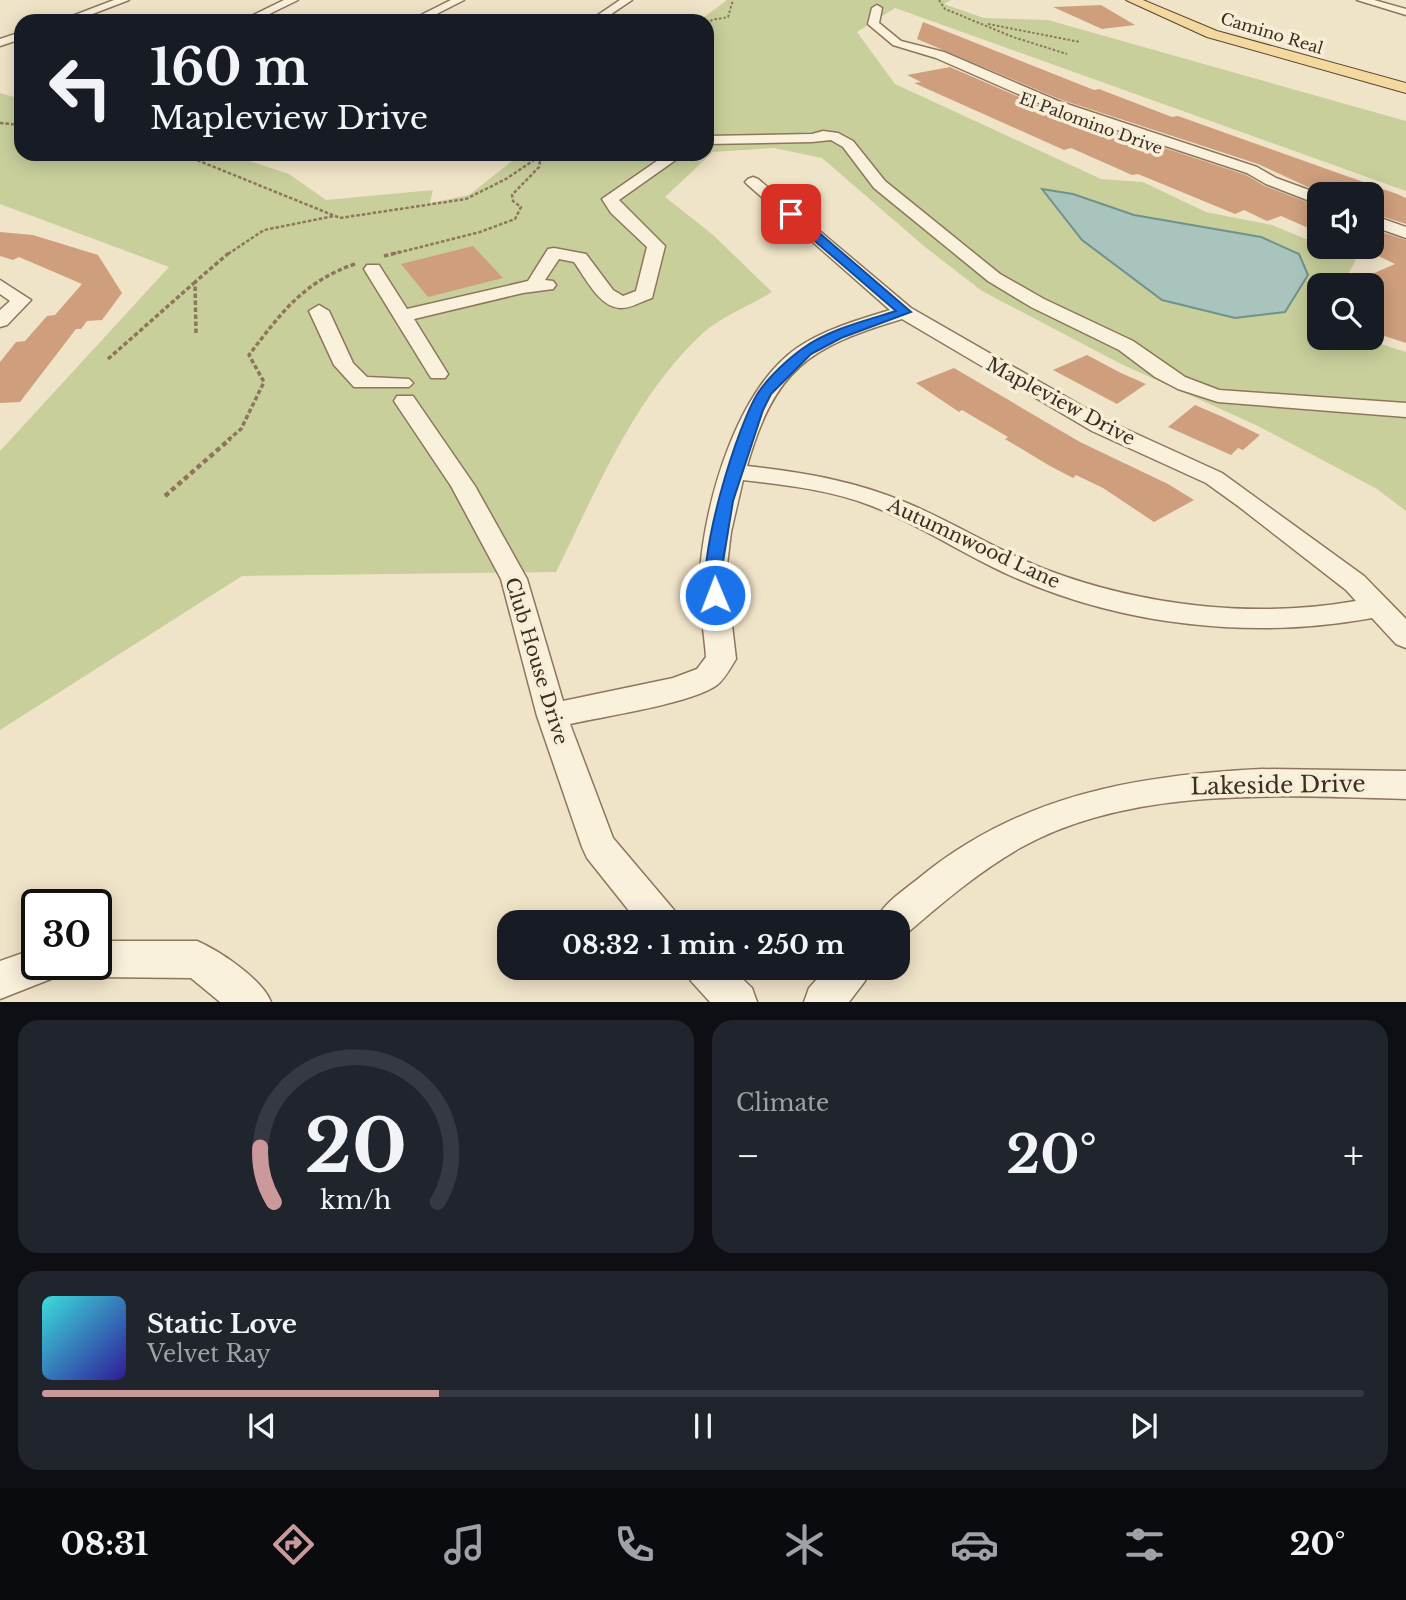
<!DOCTYPE html>
<html lang="en">
<head>
<meta charset="utf-8">
<style>
  body { margin:0; font-family:"Libre Baskerville",serif; background:#20242c; color:#f1f3f6; height:100vh; display:flex; flex-direction:column; font-size:26px; white-space:nowrap }
  * { box-sizing:border-box; margin:0 }
  p { font-size:23px; color:#9ea1a6 }
  .icon { flex:none; width:38px; height:38px; fill:none; stroke:currentColor; stroke-width:2; stroke-linecap:round; stroke-linejoin:round }
  .map { position:relative; height:1002px; overflow:hidden }
  .side { display:flex; flex-direction:column; gap:18px; padding:18px; background:#0d0f14; flex:1 }
  .side>* { flex:none }
  .banner { position:absolute; left:14px; top:14px; width:700px; height:147px; border-radius:21px; box-shadow:0 4px 18px #0003; background:#171b24; color:#f1f3f6; overflow:hidden }
  .controls { position:absolute; left:1307px; top:182px; display:grid; gap:14px }
  .controls a { display:grid; place-items:center; width:77px; height:77px; border-radius:14px; background:#171b24; box-shadow:0 4px 18px #0003; font-size:35px }
  .speed { position:absolute; left:21px; top:889px; display:flex; gap:14px; font-size:35px; font-weight:700; text-align:center }
  .speed>* { display:grid; place-content:center; width:91px; height:91px; border-radius:50%; background:#171b24; box-shadow:0 4px 18px #0003; line-height:1 }
  .speed .limit { border:4px solid #111; border-radius:10px; background:#fff; color:#111 }
  .pin { position:absolute; display:grid; place-items:center; width:60px; height:60px; color:#fff; margin:-30px; border-radius:14px; box-shadow:0 4px 10px #0006 }
  .me { position:absolute; width:77px; margin:-38px; rotate:359deg; stroke-linejoin:round; filter:drop-shadow(0 0 5px #0008) }
  .turn { display:flex; align-items:center; gap:24px; height:147px; padding:0 21px; font-size:32px }
  .turn .icon { width:91px; height:91px; stroke-width:2.5 }
  .turn b { display:block; font-size:49px; line-height:60px }
  .big { font-size:52px; font-weight:800; line-height:1.1 }
  .side .card { flex:1; display:flex; flex-direction:column; justify-content:center; gap:10px; min-width:0; padding:0 24px; border-radius:21px; background:#20242c }
  .side .dial { align-items:center; gap:0 }
  .dial svg { height:182px; overflow:visible; fill:none; stroke:#363941; stroke-width:7; stroke-linecap:round; text-anchor:middle }
  .dial text { fill:#f1f3f6; stroke:none }
  .song { display:flex; align-items:center; gap:21px }
  .cover { width:84px; height:84px; border-radius:10px; background:linear-gradient(135deg,hsl(180 70% 55%),hsl(250 70% 35%)) }
  .played { height:7px; border-radius:4px; background:linear-gradient(90deg,#cc999b 30%,#363941 30%) }
  .keys { display:flex; justify-content:space-around; direction:ltr }
  .heat { display:flex; justify-content:space-between; align-items:center; font-size:38px; direction:ltr }
  .side .tiles { flex:1; display:grid; gap:18px; grid-template-columns:1fr 1fr }
  .card:last-child { grid-column:span 2 }
  .trip { position:absolute; left:497px; top:910px; width:413px; height:70px; border-radius:21px; background:#171b24; box-shadow:0 4px 18px #0003; font-weight:800; line-height:70px; text-align:center }
  .dock { display:flex; height:112px; justify-content:space-around; align-items:center; background:#090b0e; color:#9ea1a6 }
  .dock .icon { width:49px; height:49px }
  .dock .current { color:#cc999b }
  .dock b { font-size:32px; color:#f1f3f6 }
  .map>svg:first-child { display:block }
  .green { fill:#c9cf9b }
  .water { fill:#a9c4bc; stroke:#6f938a; stroke-width:2 }
  .building { fill:#cf9f7d }
  .lines { fill:none; stroke-linecap:round; stroke-linejoin:round }
  .minor-casing { stroke:#8d765c; stroke-width:3 }
  .major-casing { stroke:#5b4430; stroke-width:2 }
  .path-far3 { stroke:#8d765c; stroke-width:2; stroke-dasharray:2.5 2; stroke-linecap:butt }
  .path-far2 { stroke:#8d765c; stroke-width:2.5; stroke-dasharray:3.5 2; stroke-linecap:butt }
  .path-far1 { stroke:#8d765c; stroke-width:3.5; stroke-dasharray:4.5 2.5; stroke-linecap:butt }
  .path { stroke:#8d765c; stroke-width:4.5; stroke-dasharray:5 3.5; stroke-linecap:butt }
  .minor { fill:#faf1dc; fill-rule:evenodd }
  .major { fill:#f3d9a0; fill-rule:evenodd }
  .route { fill:#1a73e8; stroke:#114b97; stroke-width:2 }
  .labels { text-anchor:middle; stroke-width:7; stroke-linejoin:round; paint-order:stroke }
  .far-street-label { font-size:16px; fill:#3d2e20; stroke:#f7eed8 }
  .street-label { font-size:19px; fill:#3d2e20; stroke:#f7eed8 }
  .near-street-label { font-size:23px; fill:#3d2e20; stroke:#f7eed8 }
</style>
</head>
<body>
<div class="map">
<svg width="1406" height="1002" viewBox="0 0 1406 1002">
  <rect width="100%" height="100%" fill="#f0e4c8"/>
  <path class="green" d="M727 0H951L944 4 984 18 1048 20 1406 121V191L895 8 857 32 895 84 1101 179 1143 182 1206 212 1272 225 1356 260 1342 285H1320V338H1362L1406 352V511L1377 489 1258 426 1121 364 982 291 925 247 822 158 774 148 713 152 665 197 712 234 772 292C751 305 722 316 703 333 634 397 597 489 556 572L242 576 0 730V451L169 267 0 204V93L21 99V154H228L289 174 326 200 433 190 430 203 469 195 521 154H707V21H699Z"/>
  <path class="water" d="M1042 189 1073 194 1134 215 1261 237 1299 254 1308 275 1285 312 1235 318 1162 300 1082 240Z"/>
  <path class="building" d="M1101 5 1135 25 1102 29 1053 7Z
    M923 22 1094 90 1099 89 1172 117 1178 116 1397 194 1406 198V224L1372 213V189L1354 194H1323L1258 164 1059 99 917 39Z
    M950 67 1047 109 1246 175 1265 186 1320 207V233L1281 216 1267 221 1244 210 1235 214 1138 174 1132 175 1071 148 1064 150 914 83 921 82 907 75Z
    M1372 229 1406 240V343L1372 332V274L1395 264 1372 253Z
    M0 232 33 235 98 255 122 293 102 320 87 321 81 329H76L20 402 0 403V362L16 342 25 341 47 316 55 315 82 284 19 257 13 260 0 256Z
    M473 246 503 278 428 297 401 264Z
    M1087 355 1121 373 1146 384 1117 404 1053 370Z
    M954 368 1080 442 1168 484 1194 500 1154 522 1103 488 1076 475 1073 478 1050 466 1005 439 1008 437 962 410 959 412 916 383Z
    M1195 405 1223 417 1260 435 1243 450 1238 448 1231 455 1168 427Z"/>
  <g class="lines">
    <defs>
      <path id="minor" d="M114 0H129L74 21H59Z
        M284 0H298L255 21H241Z
        M451 0H464L423 21H409Z
        M620 0H632L601 21H589Z
        M1357 0H1374L1406 9V15Z
        M877 5 882 8 879 23 901 41 944 52 1058 101 1257 167 1276 178 1320 194V205L1266 184 1247 173 1048 107 936 58 893 45 868 24 872 8Z
        M21 32V39L0 46V39Z
        M823 131 838 133 853 141 885 181 1000 274 1044 299 1133 341 1185 377 1219 390 1406 403V417L1218 402 1178 389 1155 377 1119 350 1031 307 988 281 874 188 843 147 831 140 812 142 707 144V136L812 134Z
        M667 154H684L619 200 665 246 652 298C642 301 630 309 620 308 599 307 585 277 574 262L559 259 545 280 553 281 556 285 553 289 523 293 414 319 448 374 445 378H431L364 269 367 265H379L407 309 528 281 548 249 554 248 586 254 613 290 623 296 636 291 647 247 611 213 602 199Z
        M753 177 758 179 911 308 1108 421 1222 473 1364 576 1406 619V648L1396 644 1372 618C1251 640 1122 626 1009 575 963 554 920 525 872 506 831 490 787 485 743 480L731 532 726 573 736 659C731 667 724 680 717 685 690 704 605 716 570 724L613 838 674 910 679 922H638L587 858 582 847 537 716 501 579 451 486 394 401 397 396H413L475 486 527 579 563 701 673 678 697 669 706 657C704 629 698 600 700 572 705 501 737 390 797 348 825 329 858 320 890 310L748 185 745 182 748 179ZM902 319 1092 431 1206 483 1238 506 1346 590 1356 601C1254 619 1143 606 1047 570 998 551 955 523 907 503 856 481 802 472 747 466 775 369 808 347 902 319Z
        M1372 215 1406 227V238L1372 226Z
        M0 280 31 300 7 325 0 327V310L10 301 0 294Z
        M319 305 329 311 353 363 367 377 409 379 413 383 409 387H354L334 365 309 311Z
        M1262 769 1406 771V799C1282 796 1132 785 1020 848 978 872 942 903 906 934L898 938V922H875C883 903 903 891 919 878 1020 795 1136 775 1262 769Z
        M96 941H197C220 951 262 979 271 1002H220L191 978 96 977 83 972 79 964H96Z
        M37 948V964H62L56 977 0 999V961Z
        M685 968H731L752 988 757 1002H710L691 981Z
        M827 968H871L865 981 849 1002H804L809 988Z"/>
      <path id="major" d="M1126 0H1143L1217 31 1406 83V93L1207 37Z"/>
    </defs>
    <use href="#minor" class="minor-casing"/>
    <use href="#major" class="major-casing"/>
    <path class="path-far3" d="M939 0 945 9 1013 37 1067 54
      M707 24 712 20 728 17 733 0
      M988 24 1080 42"/>
    <path class="path-far2" d="M0 123 21 125
      M182 154 340 218 466 199 506 179 540 156
      M228 254 264 230 334 216
      M393 254 480 232 515 219 521 207 513 201 512 195 539 167 541 155 547 154"/>
    <path class="path-far1" d="M384 256 400 252
      M196 333 195 282 230 252
      M108 359 194 283
      M228 440 241 429 264 382 249 355C281 313 303 282 355 264"/>
    <path class="path" d="M165 496 230 439"/>
    <use href="#minor" class="minor"/>
    <use href="#major" class="major"/>
  </g>
  <path class="route" d="M787 212H795L911 312 841 338 811 354 771 394 763 410 733 501 721 574 724 595 721 600H709C692 570 739 418 760 390 770 376 788 359 802 349 829 329 865 321 896 311L787 217Z"/>
  <g class="labels">
    <g class="far-street-label">
      <text transform="translate(1272 33) rotate(17)" y="6">Camino Real</text>
      <text transform="translate(1091 123) rotate(20)" y="6">El Palomino Drive</text>
    </g>
    <g class="street-label">
      <text transform="translate(1061 401) rotate(28)" y="7">Mapleview Drive</text>
      <text transform="translate(974 543) rotate(25)" y="7">Autumnwood Lane</text>
      <text transform="translate(537 661) rotate(73)" y="7">Club House Drive</text>
    </g>
    <g class="near-street-label">
      <text transform="translate(1278 785) rotate(-1)" y="8">Lakeside Drive</text>
    </g>
  </g>
</svg>
<div class="controls">
<a><svg class="icon" aria-label="sound" viewBox="0 0 24 24"><path d="M4 9h4l5-4v14l-5-4H4zM17 9q2 3 0 6"/></svg></a>
<a><svg class="icon" aria-label="search" viewBox="0 0 24 24"><circle cx="10" cy="10" r="6"/><path d="M15 15l6 6"/></svg></a>
</div>
<div class="speed"><div class="limit">30</div></div>
<div class="pin" style="left:791px;top:214px;background:#d93025"><svg class="icon" aria-label="arrive" viewBox="0 0 24 24"><path d="M6 21V4h12l-3 4 3 4H6"/></svg></div>
<svg class="me" style="left:715px;top:595px" viewBox="-20 -20 40 40"><circle r="17" fill="#1a73e8" stroke="#fff" stroke-width="3"/><path d="M0-11L8 9 0 5-8 9z" fill="#fff"/></svg>
<div class="trip">08:32 · 1 min · 250 m</div>
<div class="banner">
<div class="turn"><svg class="icon" aria-label="left" viewBox="0 0 24 24"><path d="M17 20v-9H6M10 6l-5 5 5 5"/></svg><div><b>160 m</b>Mapleview Drive</div></div>
</div>
</div>
<section class="side">
<div class="tiles">
<div class="card dial"><svg viewBox="0 0 100 80">
<path d="M14 69A42 42 0 1 1 86 69"/>
<path d="M14 69A42 42 0 0 1 8 45" stroke="#cc999b"/>
<text x="50" y="56" font-size="32" font-weight="700">20</text>
<text x="50" y="72" font-size="11">km/h</text>
</svg></div>
<div class="card"><p>Climate</p>
<div class="heat"><a>−</a><b class="big">20°</b><a>+</a></div>
</div>
<div class="card">
<div class="song"><i class="cover"></i><div><b>Static Love</b><p>Velvet Ray</p></div></div>
<div class="played"></div>
<div class="keys"><svg class="icon" aria-label="previous" viewBox="0 0 24 24"><path d="M18 5L8 12l10 7zM5 5v14"/></svg><svg class="icon" aria-label="pause" viewBox="0 0 24 24"><path d="M8 5v14M16 5v14"/></svg><svg class="icon" aria-label="next" viewBox="0 0 24 24"><path d="M6 5l10 7-10 7zM19 5v14"/></svg></div>
</div>
</div>
</section>
<nav class="dock">
<b>08:31</b>
<svg class="icon current" aria-label="directions" viewBox="0 0 24 24"><path d="M12 3l9 9-9 9-9-9zM9 14v-3h6M13 9l2 2-2 2"/></svg>
<svg class="icon" aria-label="music" viewBox="0 0 24 24"><path d="M9 18V5l10-2v13"/><circle cx="6" cy="18" r="3"/><circle cx="16" cy="16" r="3"/></svg>
<svg class="icon" aria-label="phone" viewBox="0 0 24 24"><path d="M5 4h4l2 5-3 2q2 4 5 5l2-3 5 2v4C11 20 4 13 5 4z"/></svg>
<svg class="icon" aria-label="climate" viewBox="0 0 24 24"><path d="M12 3v18M4 7l16 10M4 17L20 7"/></svg>
<svg class="icon" aria-label="car" viewBox="0 0 24 24"><path d="M5 17H2v-5l4-1 3-4h7l3 4 3 1v5h-3M9 17h6M6 11h13"/><circle cx="7" cy="17" r="2"/><circle cx="17" cy="17" r="2"/></svg>
<svg class="icon" aria-label="filters" viewBox="0 0 24 24"><path d="M4 7h16M4 17h16"/><circle cx="9" cy="7" r="2"/><circle cx="15" cy="17" r="2"/></svg>
<b>20°</b>
</nav>
</body>
</html>
